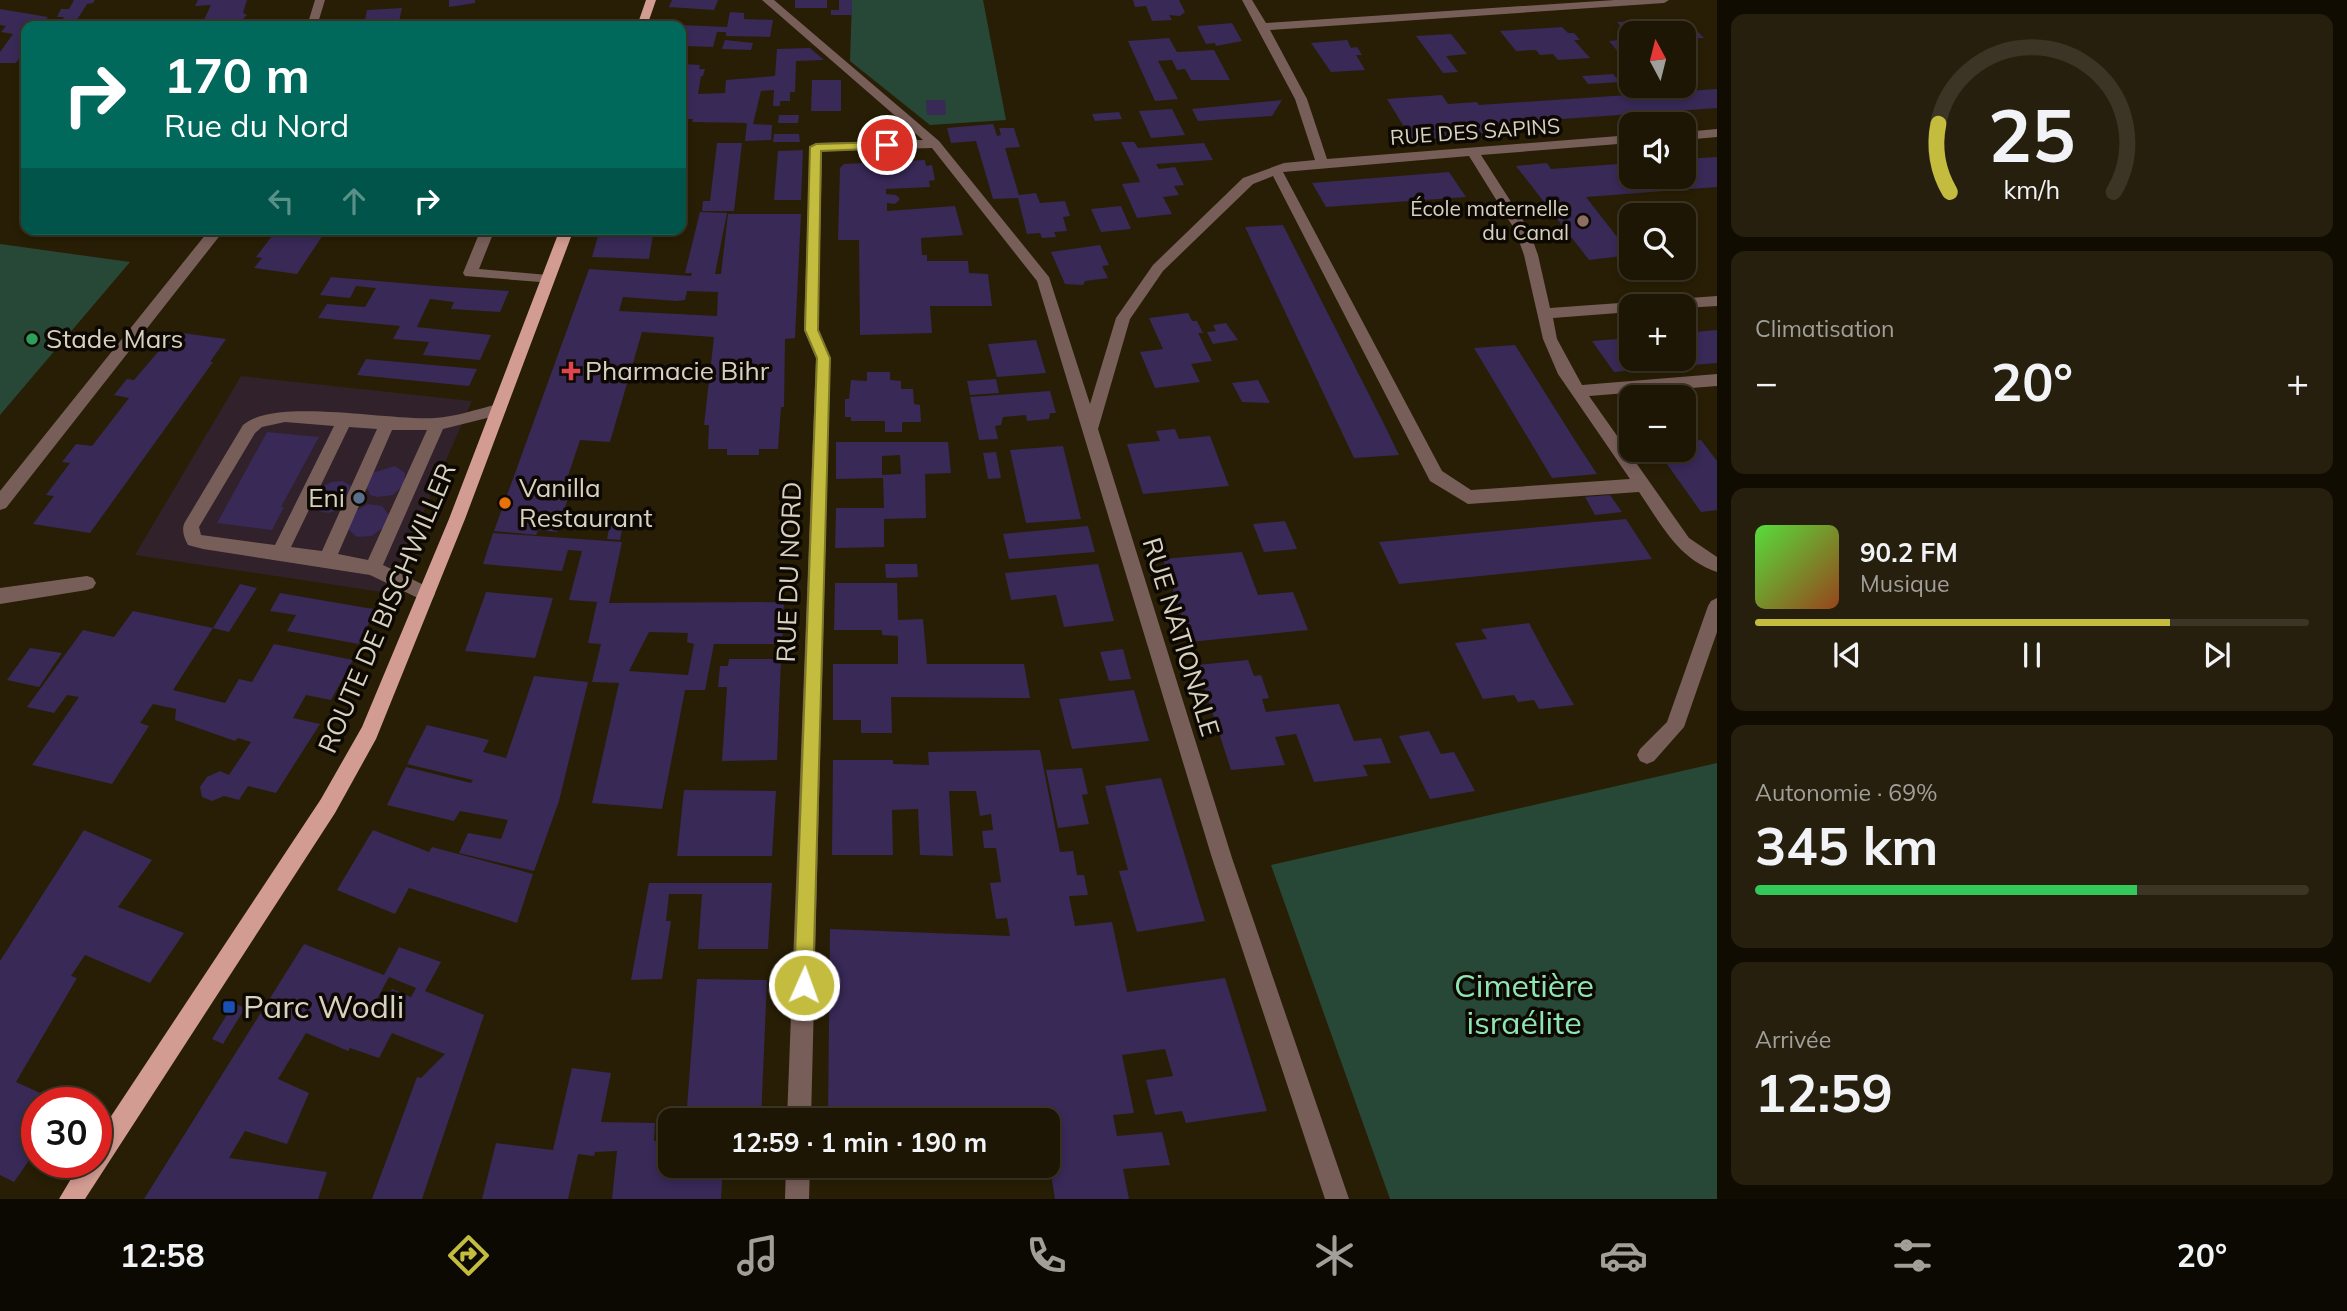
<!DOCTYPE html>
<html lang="fr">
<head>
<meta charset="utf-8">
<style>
  body { margin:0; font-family:Mulish,sans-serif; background:#261f0e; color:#f1f3f6; height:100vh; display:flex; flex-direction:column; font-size:26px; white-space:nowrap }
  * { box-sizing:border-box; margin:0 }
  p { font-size:23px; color:#a19f9a }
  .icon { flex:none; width:38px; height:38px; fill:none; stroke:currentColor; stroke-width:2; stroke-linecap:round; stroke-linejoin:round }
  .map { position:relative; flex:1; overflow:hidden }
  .sheet { display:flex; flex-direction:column; gap:14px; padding:14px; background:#100c02; width:630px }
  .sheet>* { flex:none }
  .guide { position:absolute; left:21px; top:21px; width:665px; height:214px; border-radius:14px; box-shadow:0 4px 10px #0003,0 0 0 2px #3c3526; background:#00695c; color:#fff; overflow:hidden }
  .needle { width:46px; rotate:353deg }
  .buttons { position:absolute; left:1619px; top:21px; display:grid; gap:14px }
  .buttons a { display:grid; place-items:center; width:77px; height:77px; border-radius:14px; background:#1e1604; box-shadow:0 4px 10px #0003,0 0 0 2px #3c3526; font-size:35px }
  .speed { position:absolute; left:21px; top:1087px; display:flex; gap:14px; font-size:35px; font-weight:700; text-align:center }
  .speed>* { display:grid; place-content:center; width:91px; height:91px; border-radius:50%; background:#1e1604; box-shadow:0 4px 10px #0003,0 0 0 2px #3c3526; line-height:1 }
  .speed .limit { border:10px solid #d22; background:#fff; color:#111 }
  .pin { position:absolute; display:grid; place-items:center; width:60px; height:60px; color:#fff; margin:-30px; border:4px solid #fff; border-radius:50%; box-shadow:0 2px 7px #0007 }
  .me { position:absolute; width:77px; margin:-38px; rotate:2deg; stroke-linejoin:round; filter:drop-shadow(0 0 5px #0008) }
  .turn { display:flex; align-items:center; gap:24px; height:147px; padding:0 28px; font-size:32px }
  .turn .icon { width:91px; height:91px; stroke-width:2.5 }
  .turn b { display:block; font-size:49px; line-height:60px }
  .lanes { display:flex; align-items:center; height:66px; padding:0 28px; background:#0003; justify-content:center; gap:35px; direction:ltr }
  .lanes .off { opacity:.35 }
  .big { font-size:52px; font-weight:700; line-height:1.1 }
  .sheet .widget { flex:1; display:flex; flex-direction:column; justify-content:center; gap:10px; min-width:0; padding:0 24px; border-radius:14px; background:#261f0e }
  .sheet .dial { align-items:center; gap:0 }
  .dial svg { height:182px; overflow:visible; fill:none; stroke:#3c3526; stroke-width:7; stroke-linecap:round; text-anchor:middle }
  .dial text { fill:#f1f3f6; stroke:none }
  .song { display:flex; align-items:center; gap:21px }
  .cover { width:84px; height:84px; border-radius:10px; background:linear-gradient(135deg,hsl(110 70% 55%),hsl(20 70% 35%)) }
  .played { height:7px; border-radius:4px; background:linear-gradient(90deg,#c4bc3e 75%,#3c3526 75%) }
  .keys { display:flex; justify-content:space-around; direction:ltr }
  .heat { display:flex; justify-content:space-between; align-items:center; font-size:38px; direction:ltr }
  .charge { height:10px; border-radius:5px; background:linear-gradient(90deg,#34c759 69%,#3c3526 0) }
  .trip { position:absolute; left:658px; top:1108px; width:402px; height:70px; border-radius:14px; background:#1e1604; box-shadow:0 4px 10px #0003,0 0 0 2px #3c3526; font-weight:700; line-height:70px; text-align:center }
  .menu { display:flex; height:112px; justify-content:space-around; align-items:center; background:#0c0902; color:#a19f9a }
  .menu .icon { width:49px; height:49px }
  .menu .current { color:#c4bc3e }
  .menu b { font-size:32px; color:#f1f3f6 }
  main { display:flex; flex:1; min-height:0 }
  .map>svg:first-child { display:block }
  .commercial { fill:#31212b }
  .green { fill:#274836 }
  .building { fill:#382957; fill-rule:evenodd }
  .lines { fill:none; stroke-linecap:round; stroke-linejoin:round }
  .minor { fill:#785e59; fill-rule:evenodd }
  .major { fill:#d39c92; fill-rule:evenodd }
  .route { fill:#c4bc3e; stroke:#7f7a28; stroke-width:2 }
  .education-dot { fill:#8d6e63; stroke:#0d0902; stroke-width:2.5 }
  .leisure-dot { fill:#2e9e5b; stroke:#0d0902; stroke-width:2.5 }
  .health-dot { fill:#e0444e; stroke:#0d0902; stroke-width:2.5 }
  .service-dot { fill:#5c6f8a; stroke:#0d0902; stroke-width:2.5 }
  .food-dot { fill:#e8710a; stroke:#0d0902; stroke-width:2.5 }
  .transit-dot { fill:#1a4fb4; stroke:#0d0902; stroke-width:2.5 }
  .labels { text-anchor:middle; stroke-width:7; stroke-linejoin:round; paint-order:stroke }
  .far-street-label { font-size:21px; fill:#d7d1c2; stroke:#0d0902 }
  .far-poi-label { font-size:21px; fill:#d7d1c2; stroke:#0d0902; text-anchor:end }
  .poi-label { font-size:26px; fill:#d7d1c2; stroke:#0d0902; text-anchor:start }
  .street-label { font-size:26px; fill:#d7d1c2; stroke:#0d0902 }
  .near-park-label { font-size:32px; fill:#8ee6b4; stroke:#0d0902 }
  .near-poi-label { font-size:32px; fill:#d7d1c2; stroke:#0d0902; text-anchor:start }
</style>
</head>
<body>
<main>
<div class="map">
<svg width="1717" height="1199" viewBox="0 0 1717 1199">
  <rect width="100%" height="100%" fill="#281e05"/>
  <path class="commercial" d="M241 376 472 401 388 593 135 555Z"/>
  <path class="green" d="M852 0H983L1006 120 930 125 850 61Z
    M0 244 130 262 0 415Z
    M1717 763V1199H1390L1271 865Z"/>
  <path class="building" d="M74 0H95L93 3 87 4 73 26H58L64 17H57L61 9H69Z
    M198 0H247L243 13 247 15 240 22 223 23 222 26H201L211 5 195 6Z
    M449 0H475V3L449 7Z
    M672 0H718L714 10 669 7Z
    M795 0H827V8H795Z
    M839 0H852V15H831V10H839Z
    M1133 0H1179L1185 12 1180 16 1169 15 1172 20 1152 21 1146 6 1135 7Z
    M402 8 398 26 364 25 367 10Z
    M0 9 48 17 41 26H26V48L16 63H0V52L13 34 1 32 6 26 0 25Z
    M730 12 744 13V19L773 20 770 37 726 36V32H717L713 47 686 46 681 59V25L727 27Z
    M1685 19 1704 38 1684 39V33H1631V38L1617 22Z
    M1232 23 1242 41 1216 46 1215 43 1206 44 1197 26Z
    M1562 27 1568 33H1574L1580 40H1574L1590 58 1558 60 1553 54 1540 55 1536 50 1516 51 1500 31Z
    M1451 34 1467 54 1446 56 1458 72 1443 73 1416 36Z
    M1169 38 1177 52 1214 50 1230 80H1191L1185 69 1177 70 1172 60 1158 61 1178 99 1155 101 1128 41Z
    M725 40 753 43 751 50 722 49Z
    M1347 40 1351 48 1357 47 1362 55H1356L1365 70 1331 72 1311 43Z
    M1620 40 1631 53 1620 54 1609 41Z
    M810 48 824 60 796 61 795 92H790V101H780V106H773L774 90 761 91 753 124 772 125 771 140 745 141 747 123 692 122 693 119H681V64L700 65 699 69H705L703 76H701L698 94 725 93 726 80 775 76 777 49Z
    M1613 74 1620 82 1588 84 1582 76Z
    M812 80H841V111H811Z
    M1717 89V108L1507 123 1513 130 1480 133 1482 136 1412 140 1387 99 1442 95 1448 104 1477 102 1479 105Z
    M926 100H945L946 115H927Z
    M1282 100 1272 116 1198 121 1192 109Z
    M1172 109 1185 135 1151 138 1139 111Z
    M1119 112 1122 119 1095 121 1092 114Z
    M779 115H799L798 123H778Z
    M993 124 997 136 1001 135 999 128H1014L1020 147 1005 148 1019 195 1036 193 1040 203 1065 201 1070 216 1063 217 1067 231 1054 232 1056 237 1042 238 1040 233 1027 234 1018 198 993 199 976 141 951 143 947 128Z
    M774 134H799L800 142H773Z
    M1121 142H1134L1138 148 1204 143 1213 160 1156 164 1159 169 1175 167 1184 185 1174 186 1179 195 1163 197 1172 214 1137 218 1122 184 1140 182 1139 179Z
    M717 143H742L734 211H702L703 201H710Z
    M803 150 801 200H774L778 151Z
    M1717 157V187L1586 197 1631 255 1589 260 1516 166 1547 163 1551 169 1631 163V177H1684V159Z
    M925 160 926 166 932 165 935 180 929 181 930 187 886 189V194L896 195 900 199 895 204 887 203V211L955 206 963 235 921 238 922 255H927V261H968L969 273 988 274 992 306H930L932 333 860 335 859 240H838L840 168 844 164Z
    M1449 172 1466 197 1326 207 1312 183Z
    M1121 206 1131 229 1101 232 1091 209Z
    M700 212 727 213 715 274H721L728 214H801L795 338 785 339 784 407H781L778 449H759V455H727V449H708L709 425H704L714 337 642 332 610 442 580 440 565 485 572 486 557 532 538 530 536 535 494 531 589 269 691 276 692 273H685ZM687 291 718 292 717 316 619 311 623 297 677 301 685 300Z
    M1283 225 1384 424 1399 455 1354 458 1245 227Z
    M270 229H327L297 274 254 268 262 258 256 257 272 236 265 235Z
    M600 229H654L649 259 592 257Z
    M1100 245 1109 265 1102 266 1108 278 1085 281 1083 285 1065 284 1051 252Z
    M331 277 436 286 509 291 500 312 451 309 454 302 430 299 417 327 491 335 480 360 423 355 429 342 393 339 400 326 318 318 327 304 365 307 376 288 356 286 350 298 320 295Z
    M1188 313 1192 321H1197L1203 333H1198L1212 361 1191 364 1200 382 1155 388 1140 352 1163 349 1149 318Z
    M1226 323 1238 340 1213 344 1207 332 1216 331 1213 325Z
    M1717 330V363L1614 372 1592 341 1631 338V359H1684V333Z
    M175 332 226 339 210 362H213L90 533 33 524 54 496 46 495 70 463 62 462 76 444 92 446 129 398 114 395 127 379 134 380Z
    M1036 340 1046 373 997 377 988 344Z
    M1515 345 1576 442 1597 474 1552 478 1474 348Z
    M366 359 477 369 469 386 357 375Z
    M867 372H890V380L901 381V389H913L914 404 920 405 921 422H902V432H885V421H851V417H845V399H849L851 380 867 381Z
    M996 379 999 393 970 395 967 381Z
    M1258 380 1270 403 1242 402 1232 383Z
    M1050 391 1056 413H1050L1049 419 1027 421 1026 415 1003 417 1001 425 995 426 998 439 979 440 970 397Z
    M1175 429 1179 439 1210 436 1229 486 1143 494 1127 444 1160 441 1156 431Z
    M267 432 319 437 281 507H284L272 530 217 523Z
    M1701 440 1717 461V510L1701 512 1657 450H1684V441Z
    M836 442H948L951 473 925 474 926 518 884 519V547L835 548 836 508H884L883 478 836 479ZM900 455 901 474 882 475V456Z
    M1063 446 1081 519 1026 523 1010 450Z
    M996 452 1001 478 988 479 983 453Z
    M395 466 405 473 404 485 393 495 377 497 370 495 365 484 372 473Z
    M343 481 351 486 353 494 349 503 340 510 328 513 318 511 313 504 314 495 321 487 332 482Z
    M1610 495 1622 512 1595 515 1585 497Z
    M368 504 382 506 389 515 388 521 384 527 372 536 357 537 348 529 354 512Z
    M612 514H625L620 540 607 539Z
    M1626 519 1652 559 1399 584 1379 542Z
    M1285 521 1297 549 1264 552 1253 524Z
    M1088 526 1095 552 1009 559 1003 534Z
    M493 533 622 542 609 603 784 602 782 644H714L705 690H685L662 809 592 803 619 683 592 682 601 644 588 643 597 602 569 600 582 551 568 550 562 571 483 564ZM649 632 688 633 687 642 694 644 688 675 629 671Z
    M1242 552 1258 595 1293 592 1308 630 1190 642 1163 559Z
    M885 564H917L918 577 886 578Z
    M1098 564 1114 621 1064 627 1056 595 1011 600 1005 573Z
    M835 583H897L898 620 923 619 927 664H1024L1030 698 891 697 892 733H861V720H833V664H898V636L882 635V630H834Z
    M240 584 257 588 229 632 213 628Z
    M486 592 553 598 535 658 465 651Z
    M280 593 367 608 376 609 359 644 287 631 296 615 270 611Z
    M133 611 213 628 173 690 225 703 239 679 252 682 274 644 353 660 331 700 306 695 293 718 320 724 276 793 248 786 239 800 224 796 212 801 202 797 200 787 207 777 220 771 229 775 251 742 238 738 235 741 175 720 176 709 153 704 140 723 149 726 112 784 32 765 79 697 67 695 54 713 27 707 83 630 114 637Z
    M1529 623 1549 661 1574 705 1539 709 1534 700 1518 702 1514 695 1483 699 1455 643 1487 639 1481 629Z
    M30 648 62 653 39 687 7 680Z
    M1123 649 1131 679 1109 681 1100 652Z
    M729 659H781L777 760 722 761 727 687H718L720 666H728Z
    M1248 660 1254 676 1261 675 1269 698 1262 699 1266 712 1339 704 1354 741 1381 738 1391 763 1363 765 1368 776 1314 782 1296 734 1275 737 1285 765 1231 770 1197 665Z
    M534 676 588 682 559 801 534 871 459 853 468 833 501 839 508 820 460 811 454 821 387 805 406 767 471 783 473 780 407 764 427 725 489 740 483 752 506 758Z
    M1134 690 1149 741 1072 749 1059 699Z
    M1429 731 1441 754 1454 752 1475 791 1430 799 1399 736Z
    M1040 750 1060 852 1073 851 1077 875H1084L1088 895 1069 896 1075 926 1112 922 1127 992 1225 978 1267 1111 1186 1123 1182 1111 1155 1115 1146 1080 1173 1076 1165 1049 1122 1055 1134 1113 1113 1115 1117 1136 1162 1132 1170 1165 1123 1169 1129 1199H1055L1048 1156V1120H828L830 929 1010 936 1007 918 996 919 990 883 1001 882 996 848H984L982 831 993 830 991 814 980 816 976 791H949L953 856 920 855 918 809 892 810 893 855H832L833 760H893V764L929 765 928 752Z
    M1082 768 1088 794 1082 795 1089 824 1058 828 1046 770Z
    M1161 778 1205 921 1137 932 1119 871 1128 870 1105 786Z
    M684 790 776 791 772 856H677Z
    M84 830 152 860 118 907 184 933 150 983 85 955 71 976 77 978 16 1082 60 1102H37V1149L14 1182 0 1175V961Z
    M373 830 429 852 432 847 533 874 517 923 409 888 395 914 337 890Z
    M649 883H772L768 949H698L702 894H669L666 921H671L662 979 631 980Z
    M304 944 384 975 399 947 441 962 425 991 484 1015 422 1199H372L417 1077 421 1078 445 1054 392 1033 379 1058 350 1048 348 1051 306 1033 278 1079 309 1093 287 1144 245 1131 229 1158 327 1172 318 1199H144ZM389 977 416 988 411 997 392 989 374 1022 366 1019Z
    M697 979 767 980 761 1120H686Z
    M234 1003 245 1008 223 1044 212 1039Z
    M572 1068 611 1073 601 1122 655 1123 654 1141H670V1166H723L721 1199H612L617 1151 595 1152 594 1156 578 1154 568 1199H482L496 1143 553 1150Z"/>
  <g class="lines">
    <path class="minor" d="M315 0H325L317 26H307Z
      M762 0H774L939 141 1049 277 1090 404 1116 318 1153 265 1243 178 1284 163 1315 160 1295 99 1242 0H1252L1266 23 1615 0H1669L1664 3 1270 30 1307 99 1327 159 1631 135V143L1481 155 1529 230 1538 255 1550 308 1717 296V306L1684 308 1631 306V312L1553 318 1557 339 1582 385 1717 374V386L1589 396 1689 538 1717 557V572C1678 559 1661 524 1639 492L1468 504 1430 481 1273 176 1253 184 1163 271 1130 319 1098 429 1232 858 1349 1199H1325L1212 858 1037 281 932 148 822 151 818 330 830 358 811 1120H787L816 358 804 330 810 147 816 143 923 140ZM1469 156 1515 230 1524 255 1543 339 1558 374 1630 479 1471 490 1442 471 1283 172Z
      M1717 129V137L1684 140V132Z
      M210 229H225L6 508 0 510V491Z
      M481 229H495L479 269 548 275 553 277V283L465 276 463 273Z
      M498 404 506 410 503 414 443 429 383 565 432 589 435 594 432 599 426 602 420 599 370 575 203 549 188 545C184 538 181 529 185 522L243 425C275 397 388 421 435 418 455 417 478 409 498 404ZM285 422 334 426 275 545 201 535 199 527 255 433 262 427ZM349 427 377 429 322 551 291 547ZM392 430H427L368 560 338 554Z
      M87 576 93 578 96 583 93 588 87 590 0 604V588Z
      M1717 598V632L1684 727 1654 761 1647 764 1640 761 1637 755 1640 749 1667 722 1708 606 1711 601Z
      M786 1166H810L809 1199H785Z"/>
    <path class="major" d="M646 0H656L647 26H637Z
      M560 229H574L465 519 376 739 335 813 85 1199H59L81 1162H96V1139L321 799 362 727 449 519Z"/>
  </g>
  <path class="route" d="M887 142 893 145 891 148 821 151 818 330 830 358 813 985 811 992 804 995 797 992 794 985 817 358 805 330 810 147 816 144Z"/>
  <circle class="education-dot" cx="1583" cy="221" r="7"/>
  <circle class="leisure-dot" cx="32" cy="339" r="7"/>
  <path class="health-dot" d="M567.5 360.5h7v7h7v7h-7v7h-7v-7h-7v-7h7z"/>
  <circle class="service-dot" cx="359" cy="498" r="7"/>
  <circle class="food-dot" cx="505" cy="503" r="7"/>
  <rect class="transit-dot" x="222" y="1000" width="14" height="14" rx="3.5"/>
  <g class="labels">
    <g class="far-street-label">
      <text transform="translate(1475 132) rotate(-4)" y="7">RUE DES SAPINS</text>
    </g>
    <g class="far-poi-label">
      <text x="1569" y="216">École maternelle<tspan x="1569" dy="24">du Canal</tspan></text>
    </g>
    <g class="poi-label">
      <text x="46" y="348">Stade Mars</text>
      <text x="585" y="380">Pharmacie Bihr</text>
      <text x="519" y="497">Vanilla<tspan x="519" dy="30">Restaurant</tspan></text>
      <text x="345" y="507" text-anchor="end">Eni</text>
    </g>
    <g class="street-label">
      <text transform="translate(789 572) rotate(-88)" y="9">RUE DU NORD</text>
      <text transform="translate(387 608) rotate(-67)" y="9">ROUTE DE BISCHWILLER</text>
      <text transform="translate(1181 637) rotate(73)" y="9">RUE NATIONALE</text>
    </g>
    <g class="near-park-label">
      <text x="1524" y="997">Cimetière<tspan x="1524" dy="37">israélite</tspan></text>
    </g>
    <g class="near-poi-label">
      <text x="243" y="1018">Parc Wodli</text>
    </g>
  </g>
</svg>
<div class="buttons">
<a><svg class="needle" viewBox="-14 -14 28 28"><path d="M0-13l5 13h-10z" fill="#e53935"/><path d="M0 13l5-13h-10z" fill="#a19f9a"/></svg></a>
<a><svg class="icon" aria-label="sound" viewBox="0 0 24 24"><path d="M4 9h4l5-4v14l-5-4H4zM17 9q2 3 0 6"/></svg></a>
<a><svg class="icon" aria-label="search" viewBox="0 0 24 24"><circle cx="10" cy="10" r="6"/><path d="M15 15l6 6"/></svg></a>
<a>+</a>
<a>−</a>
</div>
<div class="speed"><div class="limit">30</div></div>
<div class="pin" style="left:887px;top:145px;background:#d93025"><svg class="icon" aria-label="arrive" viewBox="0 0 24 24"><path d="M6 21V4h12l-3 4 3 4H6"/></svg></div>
<svg class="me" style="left:804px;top:985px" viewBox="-20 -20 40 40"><circle r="17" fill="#c4bc3e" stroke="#fff" stroke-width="3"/><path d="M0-11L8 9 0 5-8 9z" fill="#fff"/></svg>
<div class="trip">12:59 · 1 min · 190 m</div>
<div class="guide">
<div class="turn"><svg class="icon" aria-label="right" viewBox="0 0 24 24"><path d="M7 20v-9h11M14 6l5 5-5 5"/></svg><div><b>170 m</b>Rue du Nord</div></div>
<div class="lanes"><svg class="icon off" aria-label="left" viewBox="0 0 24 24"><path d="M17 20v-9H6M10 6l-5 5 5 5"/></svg><svg class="icon off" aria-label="ahead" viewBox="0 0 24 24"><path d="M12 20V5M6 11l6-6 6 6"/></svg><svg class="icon" aria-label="right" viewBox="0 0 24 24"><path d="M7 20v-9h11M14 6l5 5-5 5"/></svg></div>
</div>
</div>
<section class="sheet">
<div class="widget dial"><svg viewBox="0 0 100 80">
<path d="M14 69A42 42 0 1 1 86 69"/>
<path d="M14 69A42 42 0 0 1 9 39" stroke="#c4bc3e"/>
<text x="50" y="56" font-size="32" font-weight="700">25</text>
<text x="50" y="72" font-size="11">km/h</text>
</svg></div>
<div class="widget"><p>Climatisation</p>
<div class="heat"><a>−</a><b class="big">20°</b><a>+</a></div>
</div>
<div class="widget">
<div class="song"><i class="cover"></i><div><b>90.2 FM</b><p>Musique</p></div></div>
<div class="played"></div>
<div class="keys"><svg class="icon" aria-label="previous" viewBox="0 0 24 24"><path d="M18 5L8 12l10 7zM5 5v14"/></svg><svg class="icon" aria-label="pause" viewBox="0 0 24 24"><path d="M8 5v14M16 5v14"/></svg><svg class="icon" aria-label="next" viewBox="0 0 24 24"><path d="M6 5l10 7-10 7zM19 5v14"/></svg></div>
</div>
<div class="widget"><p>Autonomie · 69%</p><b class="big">345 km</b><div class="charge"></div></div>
<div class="widget"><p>Arrivée</p><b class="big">12:59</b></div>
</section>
</main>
<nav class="menu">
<b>12:58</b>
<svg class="icon current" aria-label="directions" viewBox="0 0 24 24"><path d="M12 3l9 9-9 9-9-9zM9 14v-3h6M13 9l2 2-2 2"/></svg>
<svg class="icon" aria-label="music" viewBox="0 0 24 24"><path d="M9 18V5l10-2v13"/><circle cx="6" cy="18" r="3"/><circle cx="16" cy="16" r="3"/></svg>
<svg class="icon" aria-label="phone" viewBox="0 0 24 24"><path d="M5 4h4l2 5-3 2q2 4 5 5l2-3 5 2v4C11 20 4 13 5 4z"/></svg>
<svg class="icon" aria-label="climate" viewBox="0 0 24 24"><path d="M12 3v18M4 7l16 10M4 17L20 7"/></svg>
<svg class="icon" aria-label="car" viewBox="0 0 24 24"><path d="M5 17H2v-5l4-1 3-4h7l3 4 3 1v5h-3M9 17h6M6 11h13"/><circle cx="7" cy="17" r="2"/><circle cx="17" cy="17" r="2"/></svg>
<svg class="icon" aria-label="filters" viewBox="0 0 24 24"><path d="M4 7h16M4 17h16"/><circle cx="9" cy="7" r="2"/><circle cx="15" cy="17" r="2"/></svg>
<b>20°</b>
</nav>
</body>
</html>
